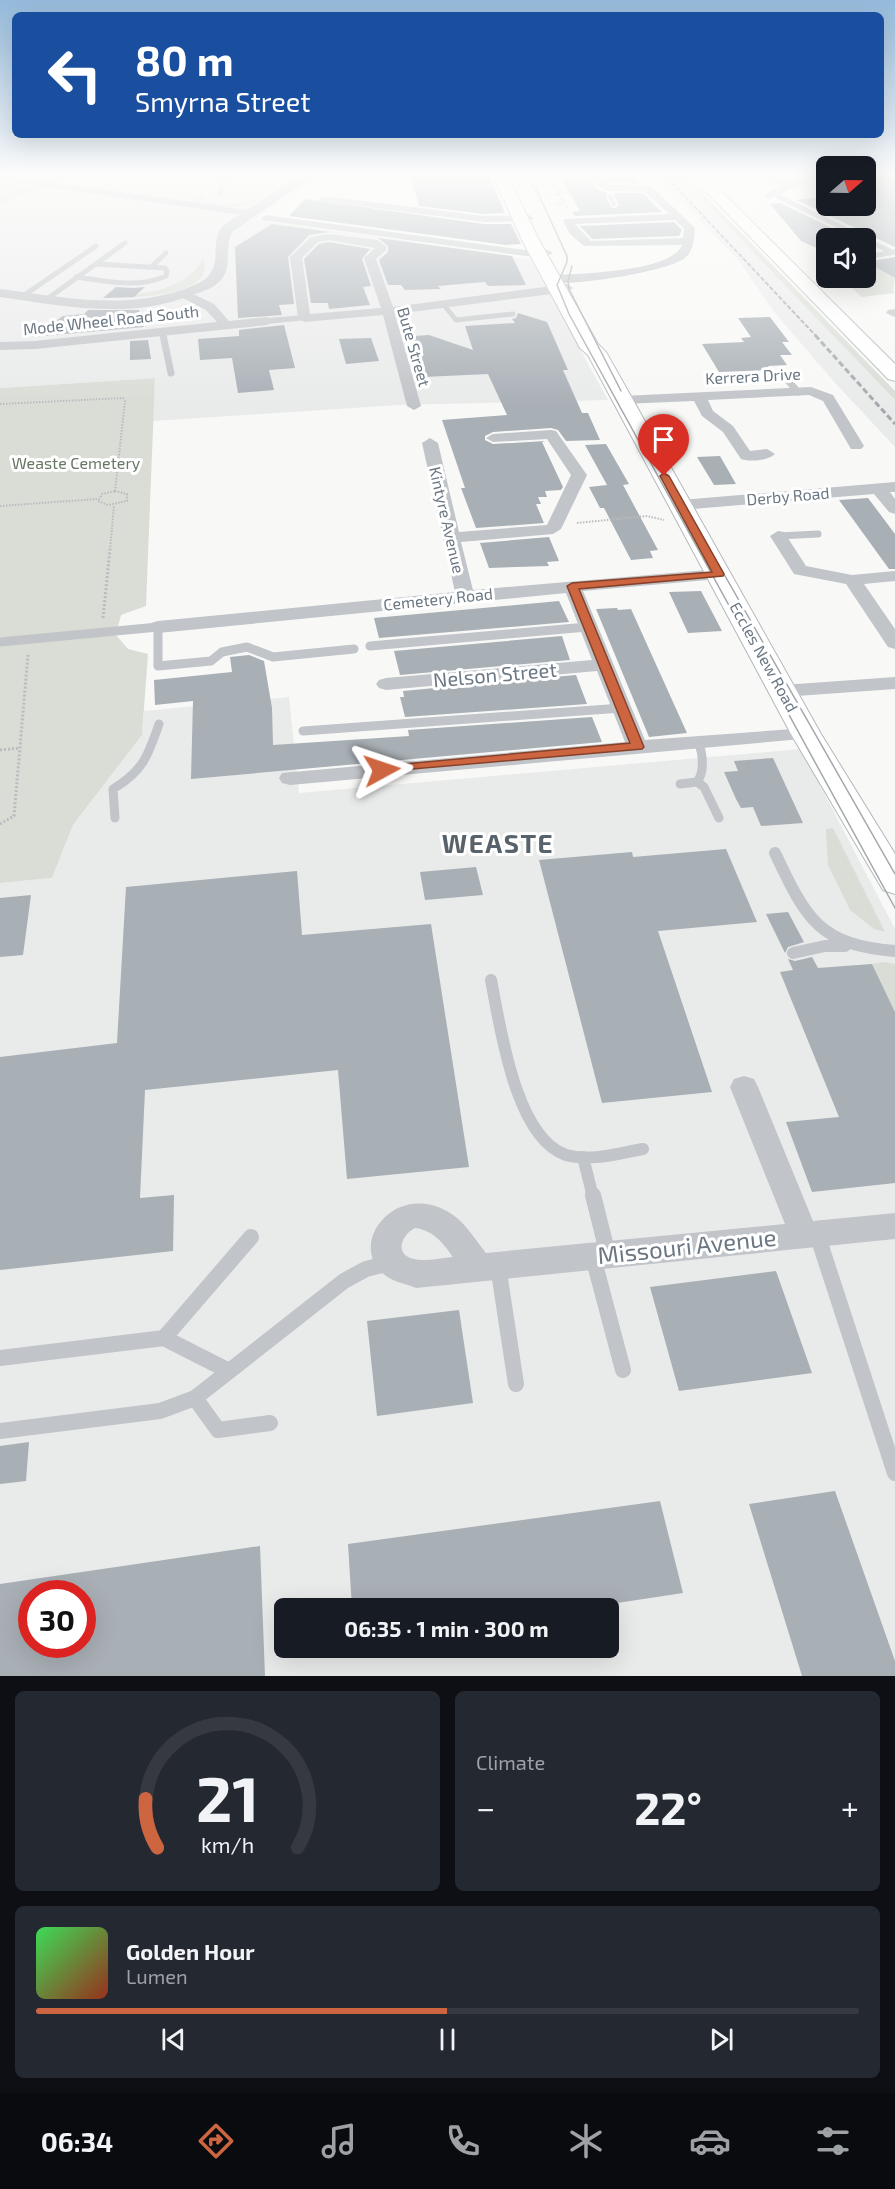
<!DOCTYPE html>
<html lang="en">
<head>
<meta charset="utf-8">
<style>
  body { margin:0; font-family:"Exo 2",sans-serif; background:#242831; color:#f1f3f6; height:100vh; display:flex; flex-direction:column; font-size:22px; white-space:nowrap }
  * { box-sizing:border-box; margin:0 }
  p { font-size:20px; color:#9ea1a6 }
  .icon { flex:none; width:33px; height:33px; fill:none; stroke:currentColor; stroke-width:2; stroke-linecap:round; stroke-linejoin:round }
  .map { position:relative; height:1676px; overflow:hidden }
  .panel { display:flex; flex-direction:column; gap:15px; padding:15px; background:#0d0f14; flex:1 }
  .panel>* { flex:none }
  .banner { position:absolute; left:12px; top:12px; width:872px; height:126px; border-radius:9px; box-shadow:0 6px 24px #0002; background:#1a4fa0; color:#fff; overflow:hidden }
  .needle { width:39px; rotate:70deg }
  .controls { position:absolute; left:816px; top:156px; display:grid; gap:12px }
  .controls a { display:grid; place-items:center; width:60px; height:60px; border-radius:9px; background:#171b24; box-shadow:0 6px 24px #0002; font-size:30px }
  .speed { position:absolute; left:18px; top:1580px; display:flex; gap:12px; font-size:30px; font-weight:700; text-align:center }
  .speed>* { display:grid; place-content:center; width:78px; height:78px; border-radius:50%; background:#171b24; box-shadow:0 6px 24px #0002; line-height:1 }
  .speed .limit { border:9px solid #d22; background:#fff; color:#111 }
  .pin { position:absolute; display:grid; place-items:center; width:51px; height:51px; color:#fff; margin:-62px -26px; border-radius:50% 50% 50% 0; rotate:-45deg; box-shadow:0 0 6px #0007 }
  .pin .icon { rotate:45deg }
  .me { position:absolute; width:66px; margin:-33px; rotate:85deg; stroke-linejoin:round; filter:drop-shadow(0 0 4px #0008) }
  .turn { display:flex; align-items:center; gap:21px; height:126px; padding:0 24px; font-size:27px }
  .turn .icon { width:78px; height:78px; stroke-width:2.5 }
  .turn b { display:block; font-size:42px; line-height:51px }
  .big { font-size:45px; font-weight:700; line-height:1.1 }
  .panel .widget { flex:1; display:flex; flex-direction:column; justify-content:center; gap:9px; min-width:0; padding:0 21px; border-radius:9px; background:#242831 }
  .panel .dial { align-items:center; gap:0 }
  .dial svg { height:156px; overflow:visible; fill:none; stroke:#363941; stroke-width:7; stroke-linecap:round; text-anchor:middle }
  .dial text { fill:#f1f3f6; stroke:none }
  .song { display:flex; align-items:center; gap:18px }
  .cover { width:72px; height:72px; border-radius:9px; background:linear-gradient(135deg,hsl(130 70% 55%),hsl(10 70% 35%)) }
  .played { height:6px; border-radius:3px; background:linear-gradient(90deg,#ce6541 50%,#363941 50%) }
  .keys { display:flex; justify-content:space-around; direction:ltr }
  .heat { display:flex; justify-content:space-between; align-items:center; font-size:33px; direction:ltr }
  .panel .tiles { flex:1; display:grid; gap:15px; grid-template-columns:1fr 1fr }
  .widget:last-child { grid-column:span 2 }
  .trip { position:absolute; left:274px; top:1598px; width:345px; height:60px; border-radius:9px; background:#171b24; box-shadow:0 6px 24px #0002; font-weight:700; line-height:60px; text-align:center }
  .menu { display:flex; height:96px; justify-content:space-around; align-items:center; background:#090b0e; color:#9ea1a6 }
  .menu .icon { width:42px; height:42px }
  .menu .on { color:#ce6541 }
  .menu b { font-size:27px; color:#f1f3f6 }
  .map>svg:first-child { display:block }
  .built { fill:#e9eaea; fill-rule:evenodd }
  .green { fill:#d9ddd6 }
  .building { fill:#a8afb5; fill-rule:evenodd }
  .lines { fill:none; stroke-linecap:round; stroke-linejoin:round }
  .primary-casing { stroke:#b4b8bc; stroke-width:2 }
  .motorway-casing { stroke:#b4b8bb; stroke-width:2 }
  .path-far1 { stroke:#b9bcbe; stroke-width:2; stroke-dasharray:1.5 1.5; stroke-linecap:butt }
  .path { stroke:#b9bcbe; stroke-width:3; stroke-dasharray:2 2; stroke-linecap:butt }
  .service-far4 { stroke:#c1c4c8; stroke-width:5 }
  .service-far3 { stroke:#c1c4c8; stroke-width:7 }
  .service-far2 { stroke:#c1c4c8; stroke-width:9 }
  .service-far1 { stroke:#c1c4c8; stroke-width:12 }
  .service { stroke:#c1c4c8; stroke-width:16 }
  .pedestrian { fill:#c1c4c8; fill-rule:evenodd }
  .minor { fill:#c1c4c8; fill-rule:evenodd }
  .tertiary { fill:#c1c4c8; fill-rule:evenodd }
  .primary { fill:#fff; fill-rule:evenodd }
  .motorway { fill:#fff; fill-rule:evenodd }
  .tram { stroke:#a3a8ad; stroke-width:1.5 }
  .rail-far1 { stroke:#a3a8ad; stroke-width:2; stroke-dasharray:4.5 2; stroke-linecap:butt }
  .rail { stroke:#a3a8ad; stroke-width:3; stroke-dasharray:6 3; stroke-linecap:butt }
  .route { fill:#ce6541; stroke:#86422a; stroke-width:1.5 }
  .labels { text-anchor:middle; stroke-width:6; stroke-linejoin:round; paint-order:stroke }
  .far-street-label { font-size:16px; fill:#6b7884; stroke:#fff }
  .far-park-label { font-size:16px; fill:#687765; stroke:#fff }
  .street-label { font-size:20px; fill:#6b7884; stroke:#fff }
  .near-street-label { font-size:24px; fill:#6b7884; stroke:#fff }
  .district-label { font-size:26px; font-weight:bold; letter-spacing:1.5px; fill:#58626a; stroke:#fff }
</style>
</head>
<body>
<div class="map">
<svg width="895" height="1676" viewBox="0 0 895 1676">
  <rect width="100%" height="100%" fill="#f8f9f7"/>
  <path class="built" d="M0 173H321L255 219 530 259 608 400 399 405 153 421 155 378 0 388Z
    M654 173H677L895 400V447L837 385 774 312 739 261Z
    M289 697 299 793 801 749 895 929V1676H0V883L52 878 73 825 142 735 144 711ZM32 1593H82V1644H32ZM285 1608H609V1647H285Z"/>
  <path class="green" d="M58 173H66L65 175 70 177 210 195 200 201C221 204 239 207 260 199 240 212 213 204 192 201L201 196 193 193 68 178 53 183 59 180 52 179Z
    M677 173H683L895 391V400Z
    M0 182 40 188 0 204Z
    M204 258C204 262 205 268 204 272 195 298 121 299 99 297 136 295 184 294 204 258Z
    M866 260 895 278 893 290 895 293 862 297 840 278H866Z
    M155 378 146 606 121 615 116 635 128 649 148 654 142 735 73 825 52 878 0 883V388Z
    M833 828 885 932 874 929 850 910 828 865 826 829Z
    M883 962 895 964V1012L872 964Z"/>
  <path class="building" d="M488 174 505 213 484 214 419 206 411 177Z
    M895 175V247L797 200 826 196V206H866V176Z
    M635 177 640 183H610L605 178Z
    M590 178 596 189 607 193 606 199 612 208H616L619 205 613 193H643L662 212 575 216 572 212 580 211 562 179Z
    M305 199 484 224H511L521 244 506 245 289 216Z
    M780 203 853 238H826V252L801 241 770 204Z
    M674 222 682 230 679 236 592 239 580 226Z
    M272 224 353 235 329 232 309 235 288 257 294 304 279 305 282 315 238 318 235 247Z
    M378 238 512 256 526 285 488 286 485 282 438 286 441 289 405 290 401 285H388L379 260 388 252V246Z
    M329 242 370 249 362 259 371 286 363 287 370 305 329 309 328 303H311L304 259 319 244Z
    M895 257V278L866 262Z
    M116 287 133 288 145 287 134 297 103 298Z
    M88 310H139L144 327 32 337 63 316 84 314Z
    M518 313 547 322 568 370H563L582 413H588L600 440 566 441 558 430 551 428 493 432 485 436V440L493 444 546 441 542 442 563 487 561 490 545 491 547 497H538L541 504H536L544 523 476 528 461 488H465L442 420 507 415 488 374 423 377 413 336 429 335 473 350 465 326 515 323 512 319 516 318Z
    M770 317 789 342H782L792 355H780L787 365 768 366 771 370 719 372 702 344 744 342 741 338 751 337 738 318Z
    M284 325 295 368 269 370 274 390 238 393 232 358 200 360 198 339 239 336V330Z
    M371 338 379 361 346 364 339 339Z
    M148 340 151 359 130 360V341Z
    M606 444 629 484 623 485 658 550 650 551 653 558 631 560 604 508H600L589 487 607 485 585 445Z
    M720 456 736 484 714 485 697 457Z
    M868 498 895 534V569H889L839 500Z
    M549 537 559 561 547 562 549 566 489 568 480 543Z
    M701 591 722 631 688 633 669 592Z
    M559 601 569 622 379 638 374 618Z
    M617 608 618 610 631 609 687 733 649 737 596 609Z
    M562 636 570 660 400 675 394 651Z
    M249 655 264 661 272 708 273 745 409 736 408 730 592 717 602 742 191 779 193 701 155 705 154 680 232 672 230 657Z
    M576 675 587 704 405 717 400 697H404L403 691Z
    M773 758 803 823 761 826 753 807 741 808 736 799 724 772 738 771 734 761Z
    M726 849 757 922 658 931 712 1092 602 1103 539 860 632 852 633 857Z
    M476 867 483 895 425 900 420 872Z
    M297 871 302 935 431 924 469 1167 347 1179 338 1070 145 1090 140 1198 174 1195 173 1251 0 1270V1057L117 1043 126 887Z
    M31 895 23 955 0 957V898Z
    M788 912 804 942 788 947 785 953 766 914Z
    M812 957 818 968 872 964 895 1012V1183L812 1192 786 1122 839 1117 780 972 793 970 788 959 795 961Z
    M776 1271 812 1373 679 1391 650 1287Z
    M459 1310 473 1403 377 1416 367 1321Z
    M29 1442 26 1481 0 1484V1446Z
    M835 1491 895 1661V1676H802L749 1504Z
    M660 1501 683 1593 584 1608H352L348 1544Z
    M260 1546 265 1676H0V1584ZM32 1593H82V1644H32Z"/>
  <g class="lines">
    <defs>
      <path id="primary" d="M492 173H506L539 240 598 344 606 352 821 734 895 854V894L883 890 791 734 588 355 580 348 522 240Z"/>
      <path id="motorway" d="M688 173H703L895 364V381L888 379Z"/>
    </defs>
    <use href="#primary" class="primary-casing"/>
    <use href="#motorway" class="motorway-casing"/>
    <path class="path-far1" d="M547 173 567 208
      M522 175 538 174 543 185
      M558 193 569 192
      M551 195H560
      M557 205 563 202
      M0 404 123 398 125 401 115 491
      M115 491 127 494V501L108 505 98 501 102 494Z
      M0 506 97 499
      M577 523 647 516 664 520
      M110 550 114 505"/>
    <path class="path" d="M103 618 110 549
      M0 750 20 748
      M0 824 14 816 28 655"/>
    <path class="service-far4" d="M0 178 42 184
      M220 194 226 173
      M610 197 614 204
      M779 197 863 238
      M866 240 892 252
      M866 257 895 252
      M151 267 166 253
      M76 277C106 281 137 289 166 276L167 271 165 268 96 264
      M23 296 96 246
      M47 299 125 243
      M443 304 456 320 513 314
      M162 331 163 336"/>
    <path class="service-far3" d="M163 335 171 373
      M784 376 798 392
      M778 536 818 534"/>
    <path class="service-far2" d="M0 642 158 627V666L211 661 222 652 247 647 273 657 354 649
      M370 646 587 627
      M303 731 622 708
      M697 782 704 787 719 818
      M680 784 697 782C705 772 703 753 698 742
      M115 818 113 789C143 771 148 756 159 724"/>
    <path class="service-far1" d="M775 853C806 918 818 945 895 951
      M793 953 825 946H845
      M491 980C500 1025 515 1138 566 1155 591 1162 619 1153 643 1149
      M583 1157 593 1197"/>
    <path class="service" d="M593 1195 608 1255
      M817 1234 895 1473
      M593 1257 623 1370
      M498 1266 516 1384
      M164 1338 251 1237
      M0 1358 164 1338 229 1371
      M195 1398 218 1430 270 1423
      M0 1431 160 1411 195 1398 344 1281 366 1269 390 1263"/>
    <path class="pedestrian" d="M304 315 309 318 307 320 267 324 262 321 267 318Z"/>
    <path class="minor" d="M590 173H600L605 183 610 185 651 186 695 228C694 238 694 251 685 258 667 272 569 287 547 282V276L551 275C577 274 672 272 682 245L584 246 570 234 563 221 564 219 669 214 644 191H608L597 187ZM675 220 684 229 683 238 591 241 575 224Z
      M743 173C760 172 773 180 789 182 799 183 810 172 825 173L769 199 764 196 765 194 783 186Z
      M42 181 249 210 254 213 249 216 38 186V182Z
      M324 196 484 216 529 215 534 218 529 221 484 222 320 201 319 199Z
      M266 215 525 250H547L553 253 547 256H525L262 220 261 218Z
      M329 234 377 240 386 246V250L376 259 393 307 567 284 573 288 567 292 395 314 421 406 414 410 407 406 383 315 304 322 298 318 290 257 311 237ZM329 240 375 248 364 258 381 308 310 314 302 258 318 242Z
      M185 290 214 304 229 321 267 317 273 321 267 325 35 349 0 350V342L35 341 217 322 206 310 181 297 179 294Z
      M895 309V317L886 313 888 310Z
      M811 387 833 395 864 446 861 449H851L823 401 809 395 708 400 713 411 733 426 750 451 767 449 775 454C768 461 750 462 741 459L723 432 702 416 694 401 622 404 615 400 622 396Z
      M551 430 556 431 587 475 561 529 553 534 461 542 473 590 719 569 725 570 728 574 725 578 719 579 583 591 645 740 806 728 813 730 816 734 813 738 290 785 282 783 279 778 282 773 625 742 597 671 386 690 379 688 376 684 379 680 386 678 592 660 566 593 158 633 151 631 149 627 151 623 158 621 455 592 422 443 430 438 438 443 459 532 547 525 571 475 547 439 493 442 486 438 493 434Z
      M895 482V492H890L895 499V514L889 512 874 494 681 510 673 505 681 500Z
      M778 531 784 532 806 566 852 575 895 571V581L864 584 895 629V649L888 647 846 584 794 574 770 536Z
      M895 677V689L783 697 776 695 773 691 776 687 783 685Z
      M744 1076 754 1079 758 1087 813 1221 895 1213V1239L416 1288C407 1284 394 1282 386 1276 343 1245 399 1173 457 1218 468 1227 477 1242 486 1253L785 1224 730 1087 734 1079ZM415 1228C433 1230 443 1243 453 1257 441 1258 425 1262 414 1259 394 1255 401 1235 415 1228Z"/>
    <path class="tertiary" d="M304 173H318L232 232C224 247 233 266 221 280 214 288 202 292 192 295 130 320 64 306 0 297V289C62 297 126 311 187 288 194 285 206 281 210 274 220 261 211 242 222 226Z"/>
    <use href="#primary" class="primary"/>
    <use href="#motorway" class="motorway"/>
    <path class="tram" d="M525 173 538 193 567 256V262L557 285 569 314 895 908
      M572 266 568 281 569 289 621 391
      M696 525 895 874"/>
    <path class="rail-far1" d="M663 173 816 336"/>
    <path class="rail" d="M815 335 895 424"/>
  </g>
  <linearGradient id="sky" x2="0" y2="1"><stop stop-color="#95badb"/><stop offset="0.43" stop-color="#fcfcfb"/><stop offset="1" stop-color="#fcfcfb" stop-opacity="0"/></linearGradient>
  <rect width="895" height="407" fill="url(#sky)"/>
  <path class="route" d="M664 473 669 476 724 574 723 576 579 589 644 747 642 749 378 772 376 770 382 766 630 743 567 586 572 583 712 572 660 476Z"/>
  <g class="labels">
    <g class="far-street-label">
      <text transform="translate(111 320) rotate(-6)" y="6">Mode Wheel Road South</text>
      <text transform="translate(414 347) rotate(74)" y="6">Bute Street</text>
      <text transform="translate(753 376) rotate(-3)" y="6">Kerrera Drive</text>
      <text transform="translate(788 496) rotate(-5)" y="6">Derby Road</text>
      <text transform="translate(447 520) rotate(77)" y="6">Kintyre Avenue</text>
      <text transform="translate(438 599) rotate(-6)" y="6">Cemetery Road</text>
      <text transform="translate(764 657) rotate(61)" y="6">Eccles New Road</text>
    </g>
    <g class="far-park-label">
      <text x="76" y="469">Weaste Cemetery</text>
    </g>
    <g class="street-label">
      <text transform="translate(495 675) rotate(-5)" y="7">Nelson Street</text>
    </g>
    <g class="near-street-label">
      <text transform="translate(687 1247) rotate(-6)" y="8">Missouri Avenue</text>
    </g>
    <g class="district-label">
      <text x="498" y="853">WEASTE</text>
    </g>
  </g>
</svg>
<div class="controls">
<a><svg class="needle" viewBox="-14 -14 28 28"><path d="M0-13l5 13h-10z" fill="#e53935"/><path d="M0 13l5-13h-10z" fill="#9ea1a6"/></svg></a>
<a><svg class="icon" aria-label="sound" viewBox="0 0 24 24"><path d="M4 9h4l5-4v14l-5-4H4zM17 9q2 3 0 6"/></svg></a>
</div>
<div class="speed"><div class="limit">30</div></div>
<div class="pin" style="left:664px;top:476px;background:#d93025"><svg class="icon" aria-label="arrive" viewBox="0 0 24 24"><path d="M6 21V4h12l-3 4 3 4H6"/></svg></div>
<svg class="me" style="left:382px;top:770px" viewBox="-20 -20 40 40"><path d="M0-17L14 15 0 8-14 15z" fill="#ce6541" stroke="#fff" stroke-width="4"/></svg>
<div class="trip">06:35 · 1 min · 300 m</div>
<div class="banner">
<div class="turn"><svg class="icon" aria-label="left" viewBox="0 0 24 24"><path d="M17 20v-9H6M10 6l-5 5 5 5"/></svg><div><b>80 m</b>Smyrna Street</div></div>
</div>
</div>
<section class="panel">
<div class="tiles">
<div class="widget dial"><svg viewBox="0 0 100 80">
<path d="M14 69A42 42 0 1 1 86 69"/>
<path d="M14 69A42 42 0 0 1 8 44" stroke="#ce6541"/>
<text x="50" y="56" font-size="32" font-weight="700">21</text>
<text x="50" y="72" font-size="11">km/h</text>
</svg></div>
<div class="widget"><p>Climate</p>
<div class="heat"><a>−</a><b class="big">22°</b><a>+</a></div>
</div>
<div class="widget">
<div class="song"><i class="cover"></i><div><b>Golden Hour</b><p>Lumen</p></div></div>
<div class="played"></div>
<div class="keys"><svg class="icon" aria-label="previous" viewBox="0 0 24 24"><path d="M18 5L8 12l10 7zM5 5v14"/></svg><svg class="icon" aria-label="pause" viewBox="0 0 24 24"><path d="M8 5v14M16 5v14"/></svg><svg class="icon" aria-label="next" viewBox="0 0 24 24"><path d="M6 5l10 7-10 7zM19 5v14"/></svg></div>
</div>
</div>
</section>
<nav class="menu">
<b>06:34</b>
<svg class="icon on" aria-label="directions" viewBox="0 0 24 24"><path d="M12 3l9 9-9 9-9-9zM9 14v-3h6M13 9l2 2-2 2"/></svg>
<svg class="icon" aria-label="music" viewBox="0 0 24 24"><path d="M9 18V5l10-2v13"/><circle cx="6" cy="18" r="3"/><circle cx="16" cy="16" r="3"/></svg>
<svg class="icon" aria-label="phone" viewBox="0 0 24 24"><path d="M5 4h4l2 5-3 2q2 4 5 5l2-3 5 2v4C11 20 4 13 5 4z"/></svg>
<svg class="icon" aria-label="climate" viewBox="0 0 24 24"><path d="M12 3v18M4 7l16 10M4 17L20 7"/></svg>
<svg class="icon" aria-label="car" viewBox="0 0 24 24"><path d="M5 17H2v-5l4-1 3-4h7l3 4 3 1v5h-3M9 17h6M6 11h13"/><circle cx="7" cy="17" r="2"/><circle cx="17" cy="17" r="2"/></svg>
<svg class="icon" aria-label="filters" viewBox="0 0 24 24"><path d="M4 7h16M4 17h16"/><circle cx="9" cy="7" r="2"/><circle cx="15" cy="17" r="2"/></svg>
</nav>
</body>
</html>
